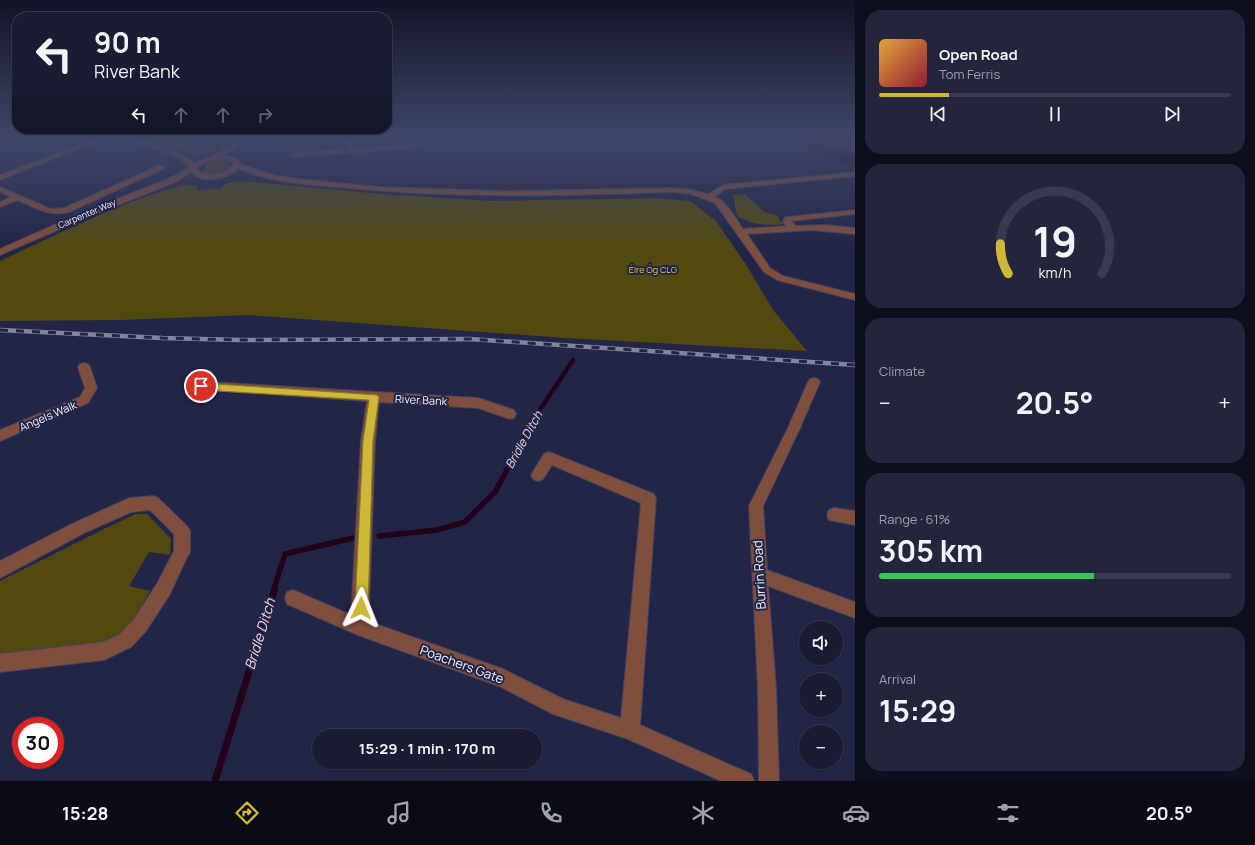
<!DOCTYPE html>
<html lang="en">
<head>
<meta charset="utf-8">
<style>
  body { margin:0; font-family:Manrope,sans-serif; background:#23253c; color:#f1f3f6; height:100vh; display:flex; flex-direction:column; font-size:15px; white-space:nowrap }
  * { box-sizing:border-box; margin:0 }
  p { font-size:13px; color:#9fa1ac }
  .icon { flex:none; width:22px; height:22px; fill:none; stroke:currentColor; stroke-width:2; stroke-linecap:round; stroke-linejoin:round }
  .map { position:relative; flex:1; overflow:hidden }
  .side { display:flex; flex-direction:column; gap:10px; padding:10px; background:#0e0f1d; width:400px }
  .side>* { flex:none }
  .banner { position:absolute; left:12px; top:12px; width:380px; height:122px; border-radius:16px; box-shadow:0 1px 3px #0004,0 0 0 1px #383a4f; background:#1a1c34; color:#f1f3f6; overflow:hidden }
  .buttons { position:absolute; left:799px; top:621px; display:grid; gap:8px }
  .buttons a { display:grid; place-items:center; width:44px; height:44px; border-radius:50%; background:#1a1c34; box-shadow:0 1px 3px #0004,0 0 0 1px #383a4f; font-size:20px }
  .speed { position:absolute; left:12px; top:717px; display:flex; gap:8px; font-size:20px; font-weight:700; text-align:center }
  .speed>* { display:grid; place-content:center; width:52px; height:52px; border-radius:50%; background:#1a1c34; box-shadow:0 1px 3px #0004,0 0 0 1px #383a4f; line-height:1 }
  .speed .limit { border:6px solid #d22; background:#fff; color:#111 }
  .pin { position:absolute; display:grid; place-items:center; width:34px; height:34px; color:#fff; margin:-17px; border:2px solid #fff; border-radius:50%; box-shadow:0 1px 4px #0007 }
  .me { position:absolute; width:44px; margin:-22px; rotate:2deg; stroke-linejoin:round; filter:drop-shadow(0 0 3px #0008) }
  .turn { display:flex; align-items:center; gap:14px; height:84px; padding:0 16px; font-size:18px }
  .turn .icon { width:52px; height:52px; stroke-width:2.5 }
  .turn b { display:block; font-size:28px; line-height:34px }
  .lanes { display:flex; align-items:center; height:38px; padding:0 16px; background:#0003; justify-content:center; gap:20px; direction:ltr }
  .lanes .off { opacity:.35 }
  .big { font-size:30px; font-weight:700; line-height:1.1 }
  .side .tile { flex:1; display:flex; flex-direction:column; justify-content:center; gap:6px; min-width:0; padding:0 14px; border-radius:16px; background:#23253c }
  .side .dial { align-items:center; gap:0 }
  .dial svg { height:104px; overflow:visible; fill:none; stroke:#383a4f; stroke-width:7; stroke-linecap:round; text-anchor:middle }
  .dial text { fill:#f1f3f6; stroke:none }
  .song { display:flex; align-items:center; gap:12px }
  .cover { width:48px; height:48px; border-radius:6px; background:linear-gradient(135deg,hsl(40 70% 55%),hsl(350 70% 35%)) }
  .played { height:4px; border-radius:2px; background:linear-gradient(90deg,#cfb837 20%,#383a4f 20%) }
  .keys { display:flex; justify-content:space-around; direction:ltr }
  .heat { display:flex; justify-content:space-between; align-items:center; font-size:22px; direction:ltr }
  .charge { height:6px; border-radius:3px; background:linear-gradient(90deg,#34c759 61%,#383a4f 0) }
  .trip { position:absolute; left:312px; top:729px; width:230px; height:40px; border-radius:20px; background:#1a1c34; box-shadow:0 1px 3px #0004,0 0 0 1px #383a4f; font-weight:700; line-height:40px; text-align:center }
  .tabs { display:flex; height:64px; justify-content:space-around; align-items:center; background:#0a0b15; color:#9fa1ac }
  .tabs .icon { width:28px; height:28px }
  .tabs .on { color:#cfb837 }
  .tabs b { font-size:18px; color:#f1f3f6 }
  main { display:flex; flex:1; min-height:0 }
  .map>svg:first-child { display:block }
  .green { fill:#524911 }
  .water { fill:#23031b }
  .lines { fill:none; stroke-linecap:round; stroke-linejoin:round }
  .stream-far2 { stroke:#23031b; stroke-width:4.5 }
  .stream-far1 { stroke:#23031b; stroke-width:5.5 }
  .stream { stroke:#23031b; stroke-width:7 }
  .minor-casing { stroke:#404260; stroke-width:2 }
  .minor { fill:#804e3d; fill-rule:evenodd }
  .rail-casing { stroke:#83859c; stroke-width:4.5 }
  .rail { stroke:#232546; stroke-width:3; stroke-dasharray:8; stroke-linecap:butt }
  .route { fill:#cfb837; stroke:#877824 }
  .labels { text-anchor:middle; stroke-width:4; stroke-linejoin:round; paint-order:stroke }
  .far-street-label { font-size:9px; fill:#eff1fe; stroke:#232546 }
  .far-park-label { font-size:9px; fill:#e0c738; stroke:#232546 }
  .street-label { font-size:11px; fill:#eff1fe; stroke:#232546 }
  .water-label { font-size:12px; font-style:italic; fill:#f2d6e8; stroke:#232546 }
  .near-street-label { font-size:13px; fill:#eff1fe; stroke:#232546 }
  .near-water-label { font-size:14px; font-style:italic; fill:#f2d6e8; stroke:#232546 }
</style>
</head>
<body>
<main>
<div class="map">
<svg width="855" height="781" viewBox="0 0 855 781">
  <rect width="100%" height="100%" fill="#232546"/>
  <path class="green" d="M151 139H176L213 151C196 158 165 146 147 141Z
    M820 139H855V152L821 140Z
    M221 159 229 163V167C222 173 210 178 203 171L206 164Z
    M243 181 381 194 492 201 656 198 690 201 716 221 745 263 773 310 807 351 565 338 248 315 120 320 0 321V261C28 248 176 175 197 186V190L220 189C226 181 233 182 243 181Z
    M744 194 765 212 778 216 779 220 784 224C766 226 753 225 737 216L733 195Z
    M136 514H147L171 539 170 555 149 552 129 586 150 591 126 634 112 642 0 654V581L108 527Z"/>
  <path class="water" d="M795 139H820L855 157V168Z"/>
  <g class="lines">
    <path class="stream-far2" d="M526 436 539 411 573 360"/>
    <path class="stream-far1" d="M379 536 437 530 465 522 495 492 526 435
      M274 589 285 554 353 538"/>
    <path class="stream" d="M215 781 275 588"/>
    <defs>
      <path id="minor" d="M94 139H103L0 180V175Z
        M126 139C148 139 177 151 195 163 201 160 206 159 212 156 225 150 236 139 250 139L224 155 237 159 240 164 273 175 299 179 379 187 504 191 672 188 692 190 708 194 723 185 855 172V176L725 189 715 197C728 202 735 218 743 229L787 226 783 222 785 217H788L855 210V214L791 221 796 226 826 225 855 228V234L812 230 747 234 770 268 783 276 855 294V300L777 280 764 272 715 203 691 194 672 192C564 196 456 198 348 188 311 185 272 184 238 168 228 180 202 184 191 172L178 181 78 221 0 255V249L72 217 172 177 190 167 176 156ZM223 159 232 161 233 165C225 174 210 177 198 171V167L207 162Z
        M345 139H351L355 148 415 144 418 146 415 148 293 157 290 155 293 153 348 149Z
        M158 166H161L165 168 69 212C48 217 36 208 18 200L0 207V202L11 197 0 192V187L51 209 64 208Z
        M84 363 88 364 90 367 97 388 88 403 0 441V430L80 397 85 388 78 367 80 364Z
        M207 370 211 371 213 374 209 382 478 398 514 410 516 414 514 418 510 419 478 408 379 402 375 441 369 608 367 621 503 669 563 699 621 718 641 503 552 465 543 479 538 481 533 479 531 475 544 454 549 452 654 494 656 499 640 725 751 774 754 781H721L628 739 553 714 499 686 358 635 287 604 285 598 287 592 293 590 351 615 361 441 367 401 197 389 195 386 203 371Z
        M814 378 818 379 820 382 800 428 763 506 767 570 855 602V618L768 586 776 688 779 781H759L758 688 749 506 788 428 808 382 810 379Z
        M153 496 158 498 187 526 190 531V552L187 557 170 594 146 631 131 647 104 660 0 672V654L103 642 119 635 134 619 158 582 174 551V534L150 510 131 512 84 533 0 578V561L74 523 125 500 130 498Z
        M834 508 855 511V525L829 520 827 515 829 510Z"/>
    </defs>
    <use href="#minor" class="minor-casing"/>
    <use href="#minor" class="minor"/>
    <defs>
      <path id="rail" d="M0 330 162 338 241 340 470 339 855 365"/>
    </defs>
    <use href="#rail" class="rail-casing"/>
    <use href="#rail" class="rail"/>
  </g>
  <linearGradient id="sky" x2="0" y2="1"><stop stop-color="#131426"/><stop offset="0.56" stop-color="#3f4668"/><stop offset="1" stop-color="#3f4668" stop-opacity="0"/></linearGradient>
  <rect width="855" height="248" fill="url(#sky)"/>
  <path class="route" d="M201 383 377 395 379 397 373 441 368 608 366 612 361 614 357 612 355 608 363 441 369 400 201 390 196 386Z"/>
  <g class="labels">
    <g class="far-street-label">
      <text transform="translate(87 214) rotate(-23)" y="3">Carpenter Way</text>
    </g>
    <g class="far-park-label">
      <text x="653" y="273">Éire Óg CLG</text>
    </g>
    <g class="street-label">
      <text transform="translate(421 400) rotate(3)" y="4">River Bank</text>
      <text transform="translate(48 416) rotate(-23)" y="4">Angels Walk</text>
    </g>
    <g class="water-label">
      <text transform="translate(524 440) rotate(-61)" y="4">Bridle Ditch</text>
    </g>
    <g class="near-street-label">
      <text transform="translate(759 575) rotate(-93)" y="5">Burrin Road</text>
      <text transform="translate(462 664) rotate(20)" y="5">Poachers Gate</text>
    </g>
    <g class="near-water-label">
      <text transform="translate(260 634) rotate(-73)" y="5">Bridle Ditch</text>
    </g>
  </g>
</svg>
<div class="buttons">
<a><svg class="icon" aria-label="sound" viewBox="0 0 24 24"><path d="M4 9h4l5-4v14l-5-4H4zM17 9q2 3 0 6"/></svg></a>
<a>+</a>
<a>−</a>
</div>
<div class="speed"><div class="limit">30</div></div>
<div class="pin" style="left:201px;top:386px;background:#d93025"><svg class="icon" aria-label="arrive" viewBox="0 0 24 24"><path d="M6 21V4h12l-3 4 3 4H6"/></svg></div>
<svg class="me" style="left:361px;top:608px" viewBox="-20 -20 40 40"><path d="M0-17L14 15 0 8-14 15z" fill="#cfb837" stroke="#fff" stroke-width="4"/></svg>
<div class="trip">15:29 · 1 min · 170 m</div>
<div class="banner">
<div class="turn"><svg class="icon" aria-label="left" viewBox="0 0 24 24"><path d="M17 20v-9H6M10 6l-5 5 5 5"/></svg><div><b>90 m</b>River Bank</div></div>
<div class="lanes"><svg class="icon" aria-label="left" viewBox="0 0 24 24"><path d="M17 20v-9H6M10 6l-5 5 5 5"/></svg><svg class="icon off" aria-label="ahead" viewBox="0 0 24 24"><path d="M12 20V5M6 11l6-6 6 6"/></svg><svg class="icon off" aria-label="ahead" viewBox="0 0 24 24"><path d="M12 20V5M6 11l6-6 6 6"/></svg><svg class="icon off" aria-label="right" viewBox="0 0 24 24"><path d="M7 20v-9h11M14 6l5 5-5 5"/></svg></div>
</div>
</div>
<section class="side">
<div class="tile">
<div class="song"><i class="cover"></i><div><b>Open Road</b><p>Tom Ferris</p></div></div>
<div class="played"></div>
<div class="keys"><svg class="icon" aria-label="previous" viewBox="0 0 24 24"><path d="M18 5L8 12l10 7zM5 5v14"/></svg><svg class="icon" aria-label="pause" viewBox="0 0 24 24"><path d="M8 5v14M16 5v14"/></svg><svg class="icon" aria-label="next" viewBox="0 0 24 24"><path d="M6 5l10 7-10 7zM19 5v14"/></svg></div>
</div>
<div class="tile dial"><svg viewBox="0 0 100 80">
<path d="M14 69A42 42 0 1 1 86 69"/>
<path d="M14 69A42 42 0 0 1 8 46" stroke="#cfb837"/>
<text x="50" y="56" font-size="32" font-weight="700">19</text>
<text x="50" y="72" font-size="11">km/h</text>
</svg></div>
<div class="tile"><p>Climate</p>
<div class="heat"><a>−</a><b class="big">20.5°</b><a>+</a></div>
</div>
<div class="tile"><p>Range · 61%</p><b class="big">305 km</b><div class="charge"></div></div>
<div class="tile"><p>Arrival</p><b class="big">15:29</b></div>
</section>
</main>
<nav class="tabs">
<b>15:28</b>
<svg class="icon on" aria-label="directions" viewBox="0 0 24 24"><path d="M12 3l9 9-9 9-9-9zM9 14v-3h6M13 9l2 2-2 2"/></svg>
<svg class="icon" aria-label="music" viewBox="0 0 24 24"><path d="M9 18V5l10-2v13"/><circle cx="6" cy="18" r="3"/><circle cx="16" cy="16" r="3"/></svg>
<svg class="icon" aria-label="phone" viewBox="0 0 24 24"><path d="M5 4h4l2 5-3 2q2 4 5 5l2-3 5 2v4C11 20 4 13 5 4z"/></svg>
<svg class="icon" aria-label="climate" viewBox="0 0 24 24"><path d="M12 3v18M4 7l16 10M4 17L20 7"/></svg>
<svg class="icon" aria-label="car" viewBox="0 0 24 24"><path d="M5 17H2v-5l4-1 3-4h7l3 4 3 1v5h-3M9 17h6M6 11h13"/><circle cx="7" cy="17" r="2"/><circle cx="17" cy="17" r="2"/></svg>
<svg class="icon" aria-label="filters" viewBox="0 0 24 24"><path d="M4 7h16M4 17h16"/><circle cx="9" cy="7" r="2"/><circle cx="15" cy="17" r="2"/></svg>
<b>20.5°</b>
</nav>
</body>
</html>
